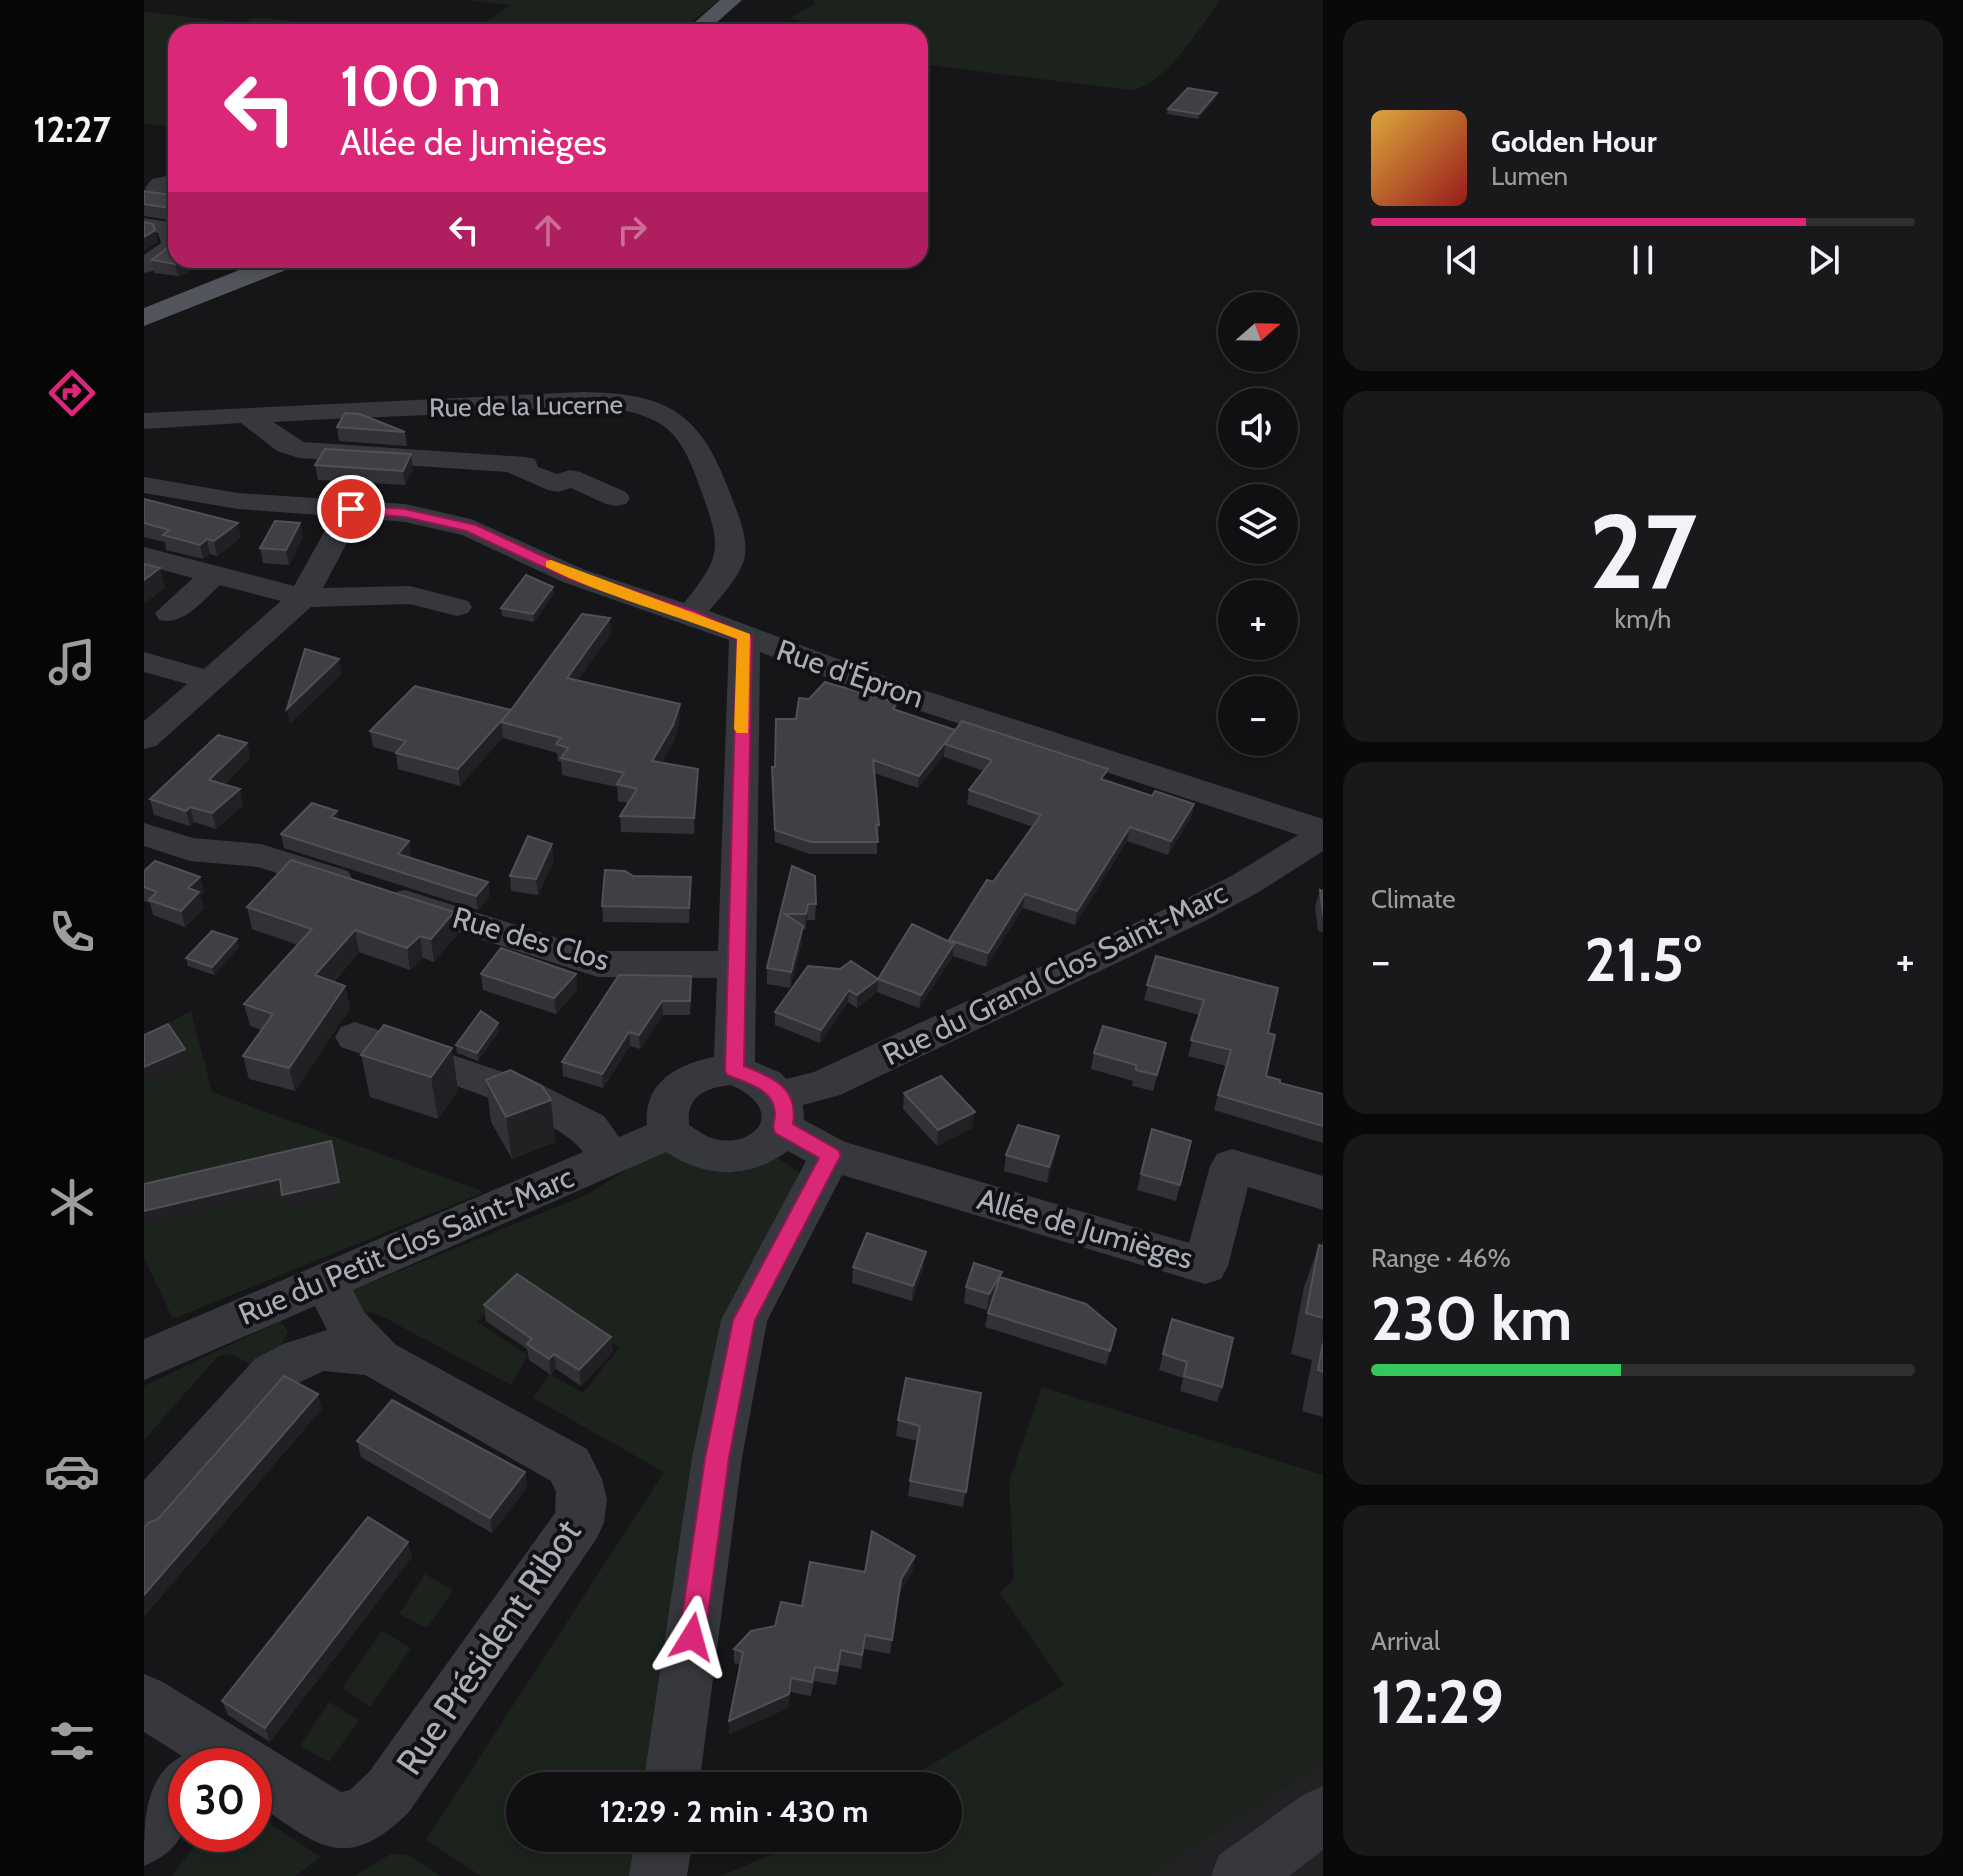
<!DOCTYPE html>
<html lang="en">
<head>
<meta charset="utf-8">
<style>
  body { margin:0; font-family:Cabin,sans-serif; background:#19191b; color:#f1f3f6; height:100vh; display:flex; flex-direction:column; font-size:30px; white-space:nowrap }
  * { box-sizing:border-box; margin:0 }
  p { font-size:26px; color:#9c9d9f }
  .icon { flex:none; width:44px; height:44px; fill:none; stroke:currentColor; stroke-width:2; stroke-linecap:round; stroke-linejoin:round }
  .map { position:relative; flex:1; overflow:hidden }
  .details { display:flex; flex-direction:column; gap:20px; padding:20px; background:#09090a; width:640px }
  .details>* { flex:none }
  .guide { position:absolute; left:24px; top:24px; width:760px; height:244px; border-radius:24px; box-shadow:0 4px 12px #0003,0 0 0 2px #303032; background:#db2777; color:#fff; overflow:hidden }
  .needle { width:52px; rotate:70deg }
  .buttons { position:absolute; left:1074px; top:292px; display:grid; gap:16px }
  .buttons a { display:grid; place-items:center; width:80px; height:80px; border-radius:50%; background:#101012; box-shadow:0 4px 12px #0003,0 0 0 2px #303032; font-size:40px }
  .speed { position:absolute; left:24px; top:1748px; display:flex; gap:16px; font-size:40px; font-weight:700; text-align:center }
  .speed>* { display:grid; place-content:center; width:104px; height:104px; border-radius:50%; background:#101012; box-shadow:0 4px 12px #0003,0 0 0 2px #303032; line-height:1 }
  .speed .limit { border:12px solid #d22; background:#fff; color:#111 }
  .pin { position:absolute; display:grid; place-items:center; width:68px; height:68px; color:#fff; margin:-34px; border:4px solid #fff; border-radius:50%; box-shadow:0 2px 8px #0007 }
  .me { position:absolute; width:88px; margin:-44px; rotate:8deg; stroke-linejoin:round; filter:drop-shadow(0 0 6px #0008) }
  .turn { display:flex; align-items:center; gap:28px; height:168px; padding:0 40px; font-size:36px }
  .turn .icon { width:104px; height:104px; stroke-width:2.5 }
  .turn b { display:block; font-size:56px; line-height:68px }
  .lanes { display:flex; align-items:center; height:76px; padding:0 40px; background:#0003; justify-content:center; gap:40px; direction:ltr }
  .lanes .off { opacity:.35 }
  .big { font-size:60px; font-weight:700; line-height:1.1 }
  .details .tile { flex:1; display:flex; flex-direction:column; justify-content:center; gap:12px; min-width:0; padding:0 28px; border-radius:24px; background:#19191b }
  .details .dial { align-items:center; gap:0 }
  .dial b { font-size:104px; line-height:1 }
  .song { display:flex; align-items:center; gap:24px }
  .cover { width:96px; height:96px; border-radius:12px; background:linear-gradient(135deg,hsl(40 70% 55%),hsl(0 70% 35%)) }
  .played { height:8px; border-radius:4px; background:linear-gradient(90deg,#db2777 80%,#303032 80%) }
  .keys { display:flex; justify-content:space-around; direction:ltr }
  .heat { display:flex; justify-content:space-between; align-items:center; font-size:44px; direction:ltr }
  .charge { height:12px; border-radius:6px; background:linear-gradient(90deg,#34c759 46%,#303032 0) }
  .trip { position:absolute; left:362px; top:1772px; width:456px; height:80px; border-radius:40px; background:#101012; box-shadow:0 4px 12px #0003,0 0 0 2px #303032; font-weight:700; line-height:80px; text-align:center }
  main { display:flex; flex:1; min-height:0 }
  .tabs { display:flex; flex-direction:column; width:144px; justify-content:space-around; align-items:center; background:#060607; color:#9c9d9f }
  .tabs .icon { width:56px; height:56px }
  .tabs .selected { color:#db2777 }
  .tabs b { font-size:36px; color:#f1f3f6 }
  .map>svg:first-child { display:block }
  .built { fill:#222225 }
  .green { fill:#1c231d }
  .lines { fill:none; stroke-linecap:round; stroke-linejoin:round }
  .minor { fill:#37383d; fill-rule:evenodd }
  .major { fill:#53555c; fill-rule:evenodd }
  .wall { fill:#323236 }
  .shaded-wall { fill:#212124 }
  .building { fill:#3f3f44; stroke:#4f5156; stroke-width:2 }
  .route { fill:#db2777; stroke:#8e194d; stroke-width:2 }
  .slow { fill:#f59e0b }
  .labels { text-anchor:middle; stroke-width:8; stroke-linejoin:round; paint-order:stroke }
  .far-street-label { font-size:26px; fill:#a8adb8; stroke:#111113 }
  .street-label { font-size:30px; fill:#a8adb8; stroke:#111113 }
  .near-street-label { font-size:36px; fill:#a8adb8; stroke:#111113 }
</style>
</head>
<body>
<main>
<nav class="tabs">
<b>12:27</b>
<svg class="icon selected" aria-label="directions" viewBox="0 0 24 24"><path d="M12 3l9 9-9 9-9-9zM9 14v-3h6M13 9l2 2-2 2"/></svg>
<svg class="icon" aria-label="music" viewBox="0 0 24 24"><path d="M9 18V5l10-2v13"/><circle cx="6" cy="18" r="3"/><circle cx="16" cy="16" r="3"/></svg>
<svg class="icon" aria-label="phone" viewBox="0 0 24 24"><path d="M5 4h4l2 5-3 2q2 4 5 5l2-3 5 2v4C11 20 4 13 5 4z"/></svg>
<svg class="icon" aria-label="climate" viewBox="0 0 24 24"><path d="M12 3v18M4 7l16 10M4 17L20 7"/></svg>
<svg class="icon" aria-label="car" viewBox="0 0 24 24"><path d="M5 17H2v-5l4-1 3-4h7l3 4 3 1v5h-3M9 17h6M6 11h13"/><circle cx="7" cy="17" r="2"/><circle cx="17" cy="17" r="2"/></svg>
<svg class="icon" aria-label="filters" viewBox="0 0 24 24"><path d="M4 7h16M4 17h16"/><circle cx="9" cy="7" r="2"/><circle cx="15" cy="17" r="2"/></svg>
</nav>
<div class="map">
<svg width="1179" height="1876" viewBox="0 0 1179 1876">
  <rect width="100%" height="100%" fill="#161618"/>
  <path class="built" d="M1179 1722V1876H950Z"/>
  <path class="green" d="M320 0H575L535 32H326L367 5Z
    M668 0H1076C1057 26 1020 88 985 90L776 64V32H698L646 18 671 4Z
    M0 12 99 23C103 21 107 18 111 18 118 16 210 29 218 32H32V128L0 123Z
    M47 1011 68 1092 340 1192 29 1319 0 1258V1036Z
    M523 1145 592 1173 630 1156 659 1175 634 1226 508 1786H376V1838H503L499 1876H337L282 1840 520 1472 389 1398 406 1374 439 1393 475 1348 377 1278 333 1322 384 1355 367 1385 241 1318 227 1312 209 1318 199 1294 442 1195Z
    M136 1321 144 1331 134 1354 116 1370 87 1354 74 1356 0 1440V1386Z
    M898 1387 1179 1475V1763L1004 1876H576L666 1838H804V1786H752L920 1685 856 1593 870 1578 865 1481Z
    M281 1574 309 1590 283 1628 255 1614Z
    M238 1631 267 1648 226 1707 198 1688Z
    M185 1702 215 1720 185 1762 156 1746Z
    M110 1813 177 1857 151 1876H27L60 1834H110Z
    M247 1854 265 1855 296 1876H210Z"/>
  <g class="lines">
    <path class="minor" d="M32 174V186L28 187 32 188V200L7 198 1 188 8 179Z
      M0 218 32 223V253L8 271 0 273V255L17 243 14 233 0 232Z
      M439 392C529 393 559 416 589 501 596 519 605 541 600 560 594 579 577 596 565 611L764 685 1179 819V851L1115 892 1061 921 696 1095 659 1105 660 1120 701 1142 1045 1243 1066 1166 1073 1154 1088 1149 1179 1176V1210L1104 1187 1084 1266 1077 1279 1061 1284 698 1175 623 1321 598 1458 555 1786H499L548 1458 577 1320 662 1161 644 1151C604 1179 563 1179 522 1152L209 1290 220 1312 252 1345 443 1449 458 1479 463 1499 460 1522 453 1538 265 1812C200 1876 173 1844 110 1802V1766H42C42 1814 52 1844 0 1866 0 1820 0 1777 38 1756L0 1732V1674L19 1682 197 1792 206 1790 225 1772 411 1513 412 1492 407 1481 221 1375 180 1371 145 1387 18 1532 0 1539V1480L111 1359 139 1344 183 1330 171 1306 0 1380V1339L439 1152C411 1111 249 1066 197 1047L191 1037 197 1027 211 1022 400 1086 460 1116 475 1137 503 1125C499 1082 534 1064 570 1057L573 978 454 977 248 911 242 902 248 893 261 890 455 951H574L585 640 419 582 318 535 261 522 216 518 179 588 266 586 324 601 328 607 324 613 313 616 266 604 167 607 12 746 0 749V721L43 684 0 672V652L60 669 137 601 76 585C58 601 40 626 15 620L11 613 49 578 0 565V547L150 586 189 516 94 509 0 493V477L94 493 261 504 327 519 441 570 540 603C577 557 578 549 558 493 549 468 539 437 515 423 468 395 388 411 335 413 266 416 198 418 129 422L160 442 381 457 391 459 394 467 413 474 426 470 436 472 482 492 486 498 482 504 472 506 462 504 427 488 414 492 404 490 363 472 155 458 133 451 97 423 0 429V413ZM616 652 740 699 1154 835 1089 875 1034 903 670 1072 642 1079 637 1073 611 1062ZM587 1085C647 1112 607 1151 568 1138 560 1136 552 1129 545 1125 542 1096 561 1088 587 1085Z
      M0 823 49 838 117 844 204 871 209 880 204 889 191 892 114 867 46 861 0 846Z
      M1179 1786V1850L1145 1876H1067L1075 1855 1159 1795Z
      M491 1838H549L543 1876H485Z"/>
    <path class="major" d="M576 0H598L562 32H540Z
      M120 260H156L152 266 0 326V308Z"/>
  </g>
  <path class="wall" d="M1072 98 1054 119 1023 114 1024 109Z
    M0 191 32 196V221L0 216Z
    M8 260H61L42 274 34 276 10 273Z
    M193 427 261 432 263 446 195 441Z
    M171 465 269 469 261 485 174 480Z
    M0 499 97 537 73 556 66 554 59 559 22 550 21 542 0 537Z
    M159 537 145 565 119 563 116 548Z
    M410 594 390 622 358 616 357 608Z
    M466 618 467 634 433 681 536 720 530 741 517 763 554 785 550 834 477 832 476 816 484 803 474 801 473 787 418 775 417 762 414 761 413 753 359 738V737L316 786 254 769 252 753 229 747 226 731 367 710Z
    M753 710 1008 796 1050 804 1047 818 1024 855 983 841 931 925 879 908 842 967 809 956 775 1008 733 992 713 1008 704 1002 676 1043 631 1025V1012L734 979 805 941 889 827 823 804 825 790 840 771 800 757V755L774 788 730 773 735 825 734 837 733 838V854H666L631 842 628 767H631L652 719Z
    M103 743 106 758 80 785 99 805 72 829 50 822 46 826 10 815 6 799Z
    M195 820 265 841 267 855 265 857 344 882 346 896 334 910 140 848 137 834Z
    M410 860 394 895 367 891 366 876Z
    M648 866 672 904 671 920H663L661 930H658V942L646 988 623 984V968Z
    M0 871 56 877 60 892 56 896 60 908 41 927 9 915 6 903 0 901Z
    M489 876 547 893 545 923 459 922 458 906Z
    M1176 890 1179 891V932L1174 931 1171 906Z
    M103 907 313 935 290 962 279 958 266 970 215 952 190 982 201 986 206 1008 151 1091 105 1079 99 1056 117 1030 106 1026 100 1004 154 945 108 929Z
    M93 939 95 947 70 975 44 966 42 958Z
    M1012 956 1124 1033 1122 1076 1136 1083 1179 1094V1143L1070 1110 1082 1066 1044 1056 1055 1015 1000 1000Z
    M337 974H432L433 990 412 1014 339 990Z
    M475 975 547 991 546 1015H519L496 1049 486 1046 459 1088 419 1076 418 1062Z
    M354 1023 355 1031 334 1061 313 1053 312 1045Z
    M240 1025 314 1090 294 1119 226 1097 217 1055Z
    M1022 1043 1009 1091 988 1086 989 1081 947 1069 950 1053Z
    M342 1080 411 1142 368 1159 347 1122Z
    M760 1093 831 1112 828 1128 793 1146 759 1109Z
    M1008 1129 1047 1141 1032 1201 993 1190Z
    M912 1152 903 1183 860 1171 862 1155Z
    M1179 1239V1417L1158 1411 1168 1360 1147 1354 1160 1287 1175 1245 1178 1246Z
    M709 1267H780L768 1301 708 1283Z
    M857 1277 972 1329 962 1365 841 1327 844 1313 848 1300 843 1310 820 1303 822 1287Z
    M340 1305 467 1337 469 1352 437 1386 412 1369 407 1375 385 1360 383 1349 342 1321Z
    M1028 1319 1078 1387 1073 1402 1036 1391 1039 1378 1015 1370Z
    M837 1393 819 1507 764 1496 773 1441 752 1436 754 1420Z
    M213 1441 381 1472 383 1487 348 1533 217 1457Z
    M264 1542 268 1557 126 1742 84 1715 78 1701Z
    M769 1570 755 1594 746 1654 720 1649 717 1669 696 1665 692 1685 670 1681 667 1696 646 1692 644 1708 585 1734 596 1665 590 1663V1649L631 1626 658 1606 721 1572Z"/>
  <path class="shaded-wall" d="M1073 93 1072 98 1054 119 1055 114Z
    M11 230 14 242 0 251V237Z
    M42 260H61L42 274 34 276 31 264Z
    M267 454 269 469 261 485 259 471Z
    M94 523 97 537 73 556 70 541Z
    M156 523 159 537 145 565 142 550Z
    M63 539 66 554 59 559 56 545Z
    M16 568 21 588 0 604V580Z
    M409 587 410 594 390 622 389 614Z
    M466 618 467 634 424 695 423 678Z
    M195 659 198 674 146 724 143 709Z
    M536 704V720L530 741 508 777V761Z
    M366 711 357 722 359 737 316 786 314 769Z
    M811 730 801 744 800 755 774 788 775 776Z
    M103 743 106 758 69 796 65 780Z
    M554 769V785L550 834V818Z
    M96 789 99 805 72 829 68 813Z
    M1050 804 1047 818 1024 855 1027 841Z
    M46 807 50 822 46 826 42 811Z
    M193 811 196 825 187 817Z
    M986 827 983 841 931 925 933 911Z
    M265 841 267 855 256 868 254 854Z
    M408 844 410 860 394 895 392 879Z
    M56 877 60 892 56 896 60 908 41 927 37 911 44 888Z
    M547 877V893L545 923V908Z
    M344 882 346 896 334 910 332 896Z
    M881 894 879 908 842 967 844 953Z
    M664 904 663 920 661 930 662 914Z
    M310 912 313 935 290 962 287 939Z
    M659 926 658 942 646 988 647 972Z
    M211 930 215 952 176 997 171 975Z
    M276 936 279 958 266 970 263 948Z
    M93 939 95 947 70 975 68 967Z
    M810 944 809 957 775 1008 777 995Z
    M432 974 433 990 412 1014 410 998Z
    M734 979 733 992 713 1008V995Z
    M201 986 206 1008 151 1091 145 1068Z
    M705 990 704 1002 676 1043 677 1030Z
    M518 1001 519 1015 496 1049 495 1035Z
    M354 1023 355 1031 334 1061 333 1053Z
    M485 1032 486 1046 459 1088 458 1074Z
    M308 1048 314 1090 294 1119 287 1077Z
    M41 1049 46 1065 0 1085V1067Z
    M407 1100 411 1142 368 1159 362 1117Z
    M831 1112 828 1128 793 1146 794 1130Z
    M915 1136 912 1152 903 1183 905 1167Z
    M187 1141 198 1195 141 1208 138 1195Z
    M136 1179 139 1192 0 1225V1211Z
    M782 1252 780 1267 768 1301 769 1286Z
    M858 1272 855 1287 843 1310 845 1294Z
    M467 1337 469 1352 437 1386 435 1370Z
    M410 1354 412 1369 407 1375 405 1359Z
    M174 1394 178 1409 0 1617V1595Z
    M381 1472 383 1487 348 1533 346 1518Z
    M264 1542 268 1557 126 1742 121 1728Z
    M771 1556 769 1570 755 1594 746 1654 757 1579Z
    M647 1678 644 1708 585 1734V1721Z"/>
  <path class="building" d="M1044 88 1073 93 1055 114 1024 109Z
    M0 191 32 196V220V209L0 204Z
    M0 222 9 224 11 230 0 237Z
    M32 241V260H42L31 264 8 260Z
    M201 413 216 414 261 432 193 427Z
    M181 449 267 454 259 471 171 465Z
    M0 499 94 523 70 541 63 539 56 545 19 535 25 530 0 523Z
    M131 521 156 523 142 550 116 548Z
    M0 564 16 568 0 580Z
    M382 575 409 587 389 614 357 608Z
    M438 614 466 618 423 678 536 704 529 725 508 761 554 769 550 818 476 816 493 789 473 784 480 773 417 758 424 748 412 744 417 738 357 722 366 711 314 769 252 753 262 741 226 731 271 686 367 710Z
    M161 649 195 659 143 709Z
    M681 682 753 703 749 709 811 730 775 776 729 760 735 825H732L734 842H667L631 830 628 767H631L632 719H652L655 698 665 699Z
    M818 721 964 769 957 779 1008 796 1011 791 1050 804 1027 841 986 827 933 911 881 894 844 953 805 940 843 880 849 882 897 815 825 790 848 760 801 744Z
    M74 735 103 743 65 780 96 789 68 813 46 807 42 811 6 799Z
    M168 803 193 811 187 817 265 841 254 854 344 882 332 896 137 834Z
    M384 836 408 844 392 879 366 876Z
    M147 860 310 912 287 939 276 936 263 948 211 930 171 975 201 986 145 1068 99 1056 129 1014 100 1004 168 929 103 907Z
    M11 861 56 877 44 888 55 892 37 911 5 900 13 892 0 887V871Z
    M648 866 671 876 672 904H664L662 914H641L659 926 647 972 623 968Z
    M461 870 481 871 489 876 547 877 545 908 458 906Z
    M1176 890 1179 891V915Z
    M768 924 810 944 777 995 734 979 713 995 705 990 677 1030 631 1012 664 966 696 969 707 961 734 979Z
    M68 931 93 939 68 967 42 958Z
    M357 948 432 974 410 998 337 974Z
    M1012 956 1134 988 1124 1033 1131 1035 1122 1076 1136 1080V1083L1179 1094V1126L1074 1095 1087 1050 1047 1040 1060 1000 1003 985Z
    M475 975 547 976 546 1001H518L495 1035 485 1032 458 1074 418 1062Z
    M337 1011 354 1023 333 1053 312 1045Z
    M24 1024 41 1049 0 1067V1035Z
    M240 1025 308 1048 287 1077 217 1055Z
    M959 1026 1022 1043 1013 1075 992 1070V1065L950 1053Z
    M366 1070 398 1086 407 1100 362 1117 342 1080Z
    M797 1076 831 1112 794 1130 760 1093Z
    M874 1125 915 1136 905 1167 862 1155Z
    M1008 1129 1047 1141 1036 1185 997 1174Z
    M187 1141 195 1182 138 1195 136 1179 0 1211V1184Z
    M723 1233 782 1252 769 1286 709 1267Z
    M1175 1245 1179 1246V1318L1162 1313Z
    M830 1263 858 1272 845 1294 822 1287Z
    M373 1274 467 1337 435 1370 410 1354 405 1359 383 1344 388 1339 340 1305Z
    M856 1277 942 1304 972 1329 966 1351 844 1313Z
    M1028 1319 1089 1338 1078 1387 1040 1376 1043 1362 1019 1354Z
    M1179 1343V1372L1174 1370Z
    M140 1376 174 1394 0 1595V1528L4 1523 14 1519Z
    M762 1378 837 1393 822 1492 766 1481 776 1426 754 1420Z
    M248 1400 381 1472 346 1518 213 1441Z
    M224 1517 264 1542 121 1728 78 1701Z
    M728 1531 771 1556 757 1579 748 1640 721 1635 718 1655 697 1650 693 1671 671 1667 668 1682 647 1678 645 1694 585 1721 599 1652 590 1649 607 1631 631 1626 637 1602 658 1606 666 1562 721 1572Z"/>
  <path class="route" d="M207 505 261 509 332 525 435 573 551 611 608 637 600 1066C629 1077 655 1088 649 1124L694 1150 697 1155 611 1320 585 1458 561 1637 557 1646 548 1649 539 1646 535 1637 561 1458 589 1320 675 1158 631 1133C627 1125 631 1123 631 1114 631 1089 602 1083 583 1075L581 1070 593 639 541 618 425 579 322 531 261 517 203 512V506Z"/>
  <path class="slow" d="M407 560 606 634 604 733H593L590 729 593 639C530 614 462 597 402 567V561Z"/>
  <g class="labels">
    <g class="far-street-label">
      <text transform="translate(382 406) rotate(-1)" y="9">Rue de la Lucerne</text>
    </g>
    <g class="street-label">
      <text transform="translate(706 674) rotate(19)" y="10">Rue d'Épron</text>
      <text transform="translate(387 939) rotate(16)" y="10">Rue des Clos</text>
      <text transform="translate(911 974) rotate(-26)" y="10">Rue du Grand Clos Saint-Marc</text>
      <text transform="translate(941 1229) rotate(16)" y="10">Allée de Jumièges</text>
      <text transform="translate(262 1246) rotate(-23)" y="10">Rue du Petit Clos Saint-Marc</text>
    </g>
    <g class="near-street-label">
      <text transform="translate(344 1647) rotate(-56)" y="13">Rue Président Ribot</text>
    </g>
  </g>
</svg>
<div class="buttons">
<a><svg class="needle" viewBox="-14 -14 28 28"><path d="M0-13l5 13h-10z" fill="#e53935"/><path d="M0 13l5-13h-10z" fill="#9c9d9f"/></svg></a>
<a><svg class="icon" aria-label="sound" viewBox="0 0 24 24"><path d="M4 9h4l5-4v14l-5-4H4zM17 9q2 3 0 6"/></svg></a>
<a><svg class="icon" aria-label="layers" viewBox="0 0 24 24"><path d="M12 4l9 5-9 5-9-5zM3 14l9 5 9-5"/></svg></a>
<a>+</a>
<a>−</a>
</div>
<div class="speed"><div class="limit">30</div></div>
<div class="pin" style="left:207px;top:509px;background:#d93025"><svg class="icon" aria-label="arrive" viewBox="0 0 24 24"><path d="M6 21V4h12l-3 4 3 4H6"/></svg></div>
<svg class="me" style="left:548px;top:1637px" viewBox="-20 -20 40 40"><path d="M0-17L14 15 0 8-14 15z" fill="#db2777" stroke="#fff" stroke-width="4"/></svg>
<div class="trip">12:29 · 2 min · 430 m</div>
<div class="guide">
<div class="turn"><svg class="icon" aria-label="left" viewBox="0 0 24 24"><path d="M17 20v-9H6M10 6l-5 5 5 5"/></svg><div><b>100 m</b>Allée de Jumièges</div></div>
<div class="lanes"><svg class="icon" aria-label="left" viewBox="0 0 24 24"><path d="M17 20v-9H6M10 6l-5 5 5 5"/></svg><svg class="icon off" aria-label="ahead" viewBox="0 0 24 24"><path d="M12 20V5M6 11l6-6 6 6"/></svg><svg class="icon off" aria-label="right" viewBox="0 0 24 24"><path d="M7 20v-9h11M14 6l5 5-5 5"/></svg></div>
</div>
</div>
<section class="details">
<div class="tile">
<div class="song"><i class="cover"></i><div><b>Golden Hour</b><p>Lumen</p></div></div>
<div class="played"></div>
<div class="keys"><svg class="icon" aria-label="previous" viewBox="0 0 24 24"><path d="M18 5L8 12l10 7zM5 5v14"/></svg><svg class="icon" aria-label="pause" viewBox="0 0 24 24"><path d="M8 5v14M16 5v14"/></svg><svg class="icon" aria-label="next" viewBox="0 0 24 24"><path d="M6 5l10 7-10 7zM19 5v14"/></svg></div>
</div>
<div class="tile dial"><b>27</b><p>km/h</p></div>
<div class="tile"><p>Climate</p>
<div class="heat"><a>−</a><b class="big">21.5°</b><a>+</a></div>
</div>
<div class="tile"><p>Range · 46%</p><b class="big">230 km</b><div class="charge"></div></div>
<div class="tile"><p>Arrival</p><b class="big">12:29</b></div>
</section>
</main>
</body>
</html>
